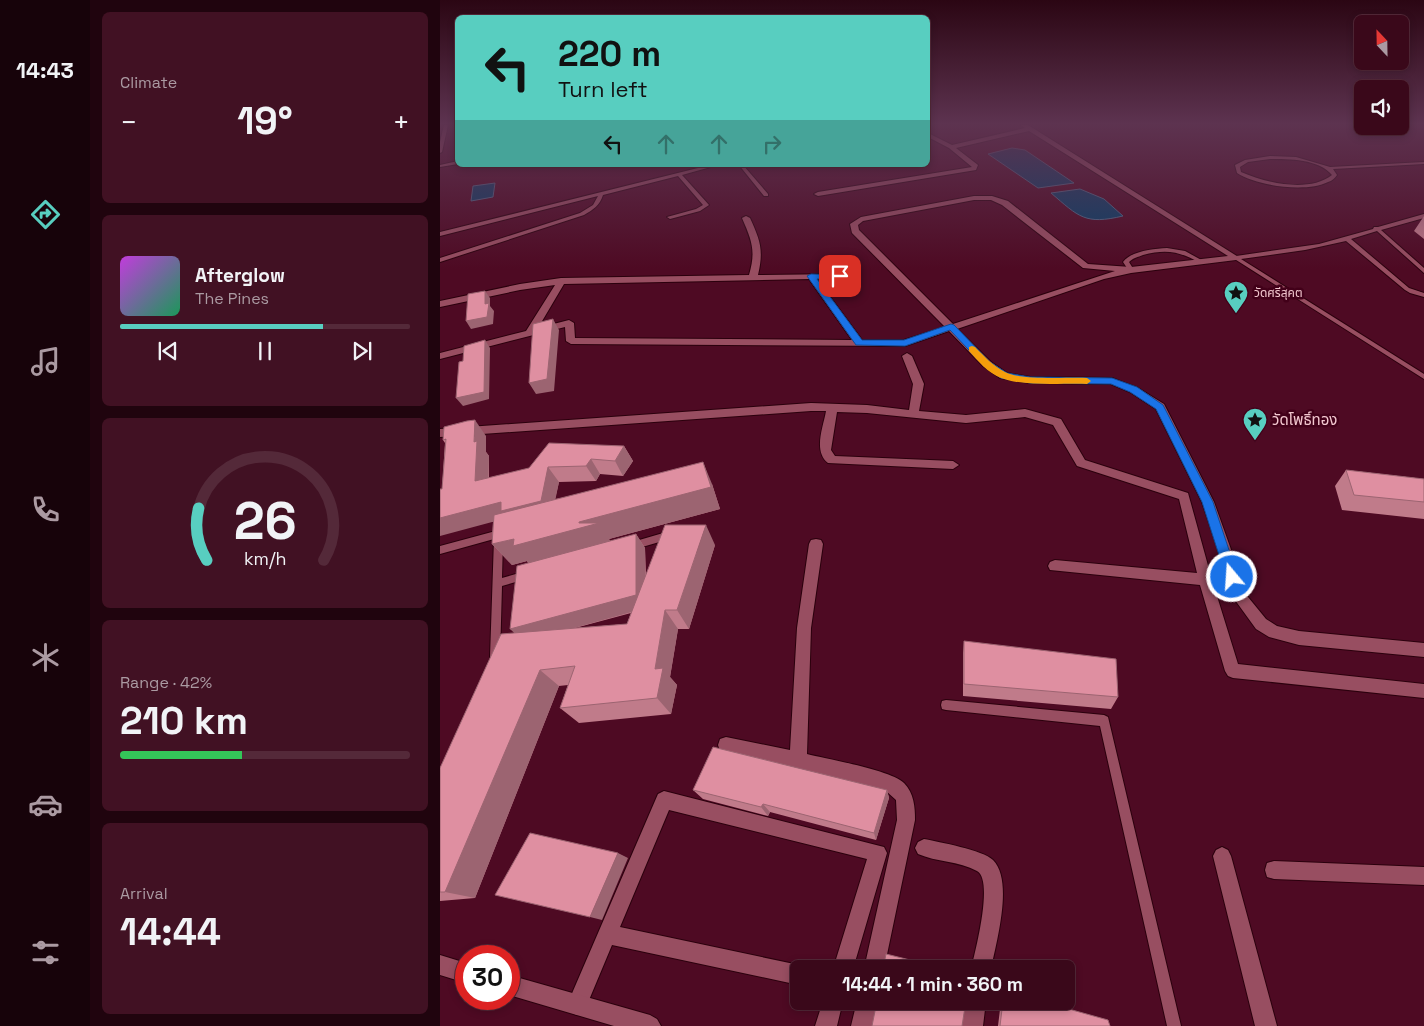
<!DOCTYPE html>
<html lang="en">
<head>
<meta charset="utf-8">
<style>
  body { margin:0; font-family:"Space Grotesk","Noto Sans Thai",sans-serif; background:#411123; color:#f1f3f6; height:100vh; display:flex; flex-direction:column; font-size:19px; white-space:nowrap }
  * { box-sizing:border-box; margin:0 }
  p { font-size:16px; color:#ab9aa2 }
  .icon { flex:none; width:28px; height:28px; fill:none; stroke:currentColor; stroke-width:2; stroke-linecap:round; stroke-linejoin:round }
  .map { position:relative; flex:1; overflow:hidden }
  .sheet { display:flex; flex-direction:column; gap:12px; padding:12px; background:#20040e; width:350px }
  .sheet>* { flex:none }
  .hud { position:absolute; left:15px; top:15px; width:475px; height:152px; border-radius:8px; box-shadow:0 2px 8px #0003,0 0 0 1px #542939; background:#58cec0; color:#111; overflow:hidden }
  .needle { width:32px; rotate:338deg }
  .buttons { position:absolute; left:914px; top:15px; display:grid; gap:10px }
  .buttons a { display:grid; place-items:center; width:55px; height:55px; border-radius:8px; background:#3a081a; box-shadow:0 2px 8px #0003,0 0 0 1px #542939; font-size:25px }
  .speed { position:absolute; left:15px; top:945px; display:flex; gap:10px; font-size:25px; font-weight:700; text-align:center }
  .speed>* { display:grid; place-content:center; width:65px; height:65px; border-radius:50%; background:#3a081a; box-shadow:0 2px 8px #0003,0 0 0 1px #542939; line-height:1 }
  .speed .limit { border:8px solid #d22; background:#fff; color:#111 }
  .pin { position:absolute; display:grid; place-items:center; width:42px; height:42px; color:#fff; margin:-21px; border-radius:10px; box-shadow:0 2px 8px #0006 }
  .me { position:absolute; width:55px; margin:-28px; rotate:342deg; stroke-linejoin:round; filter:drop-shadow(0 0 4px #0008) }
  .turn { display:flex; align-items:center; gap:18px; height:105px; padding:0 20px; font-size:22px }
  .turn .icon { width:65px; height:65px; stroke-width:2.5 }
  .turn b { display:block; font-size:35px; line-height:42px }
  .lanes { display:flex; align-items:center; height:48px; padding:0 20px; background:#0003; justify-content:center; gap:25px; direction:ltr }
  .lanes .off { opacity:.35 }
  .big { font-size:38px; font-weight:800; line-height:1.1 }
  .sheet .widget { flex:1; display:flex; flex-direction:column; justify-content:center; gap:8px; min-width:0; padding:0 18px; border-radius:8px; background:#411123 }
  .sheet .dial { align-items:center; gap:0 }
  .dial svg { height:130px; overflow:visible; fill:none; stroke:#542939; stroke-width:7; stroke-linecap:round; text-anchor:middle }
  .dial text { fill:#f1f3f6; stroke:none }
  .song { display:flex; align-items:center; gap:15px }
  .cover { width:60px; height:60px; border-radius:8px; background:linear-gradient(135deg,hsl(290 70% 55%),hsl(150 70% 35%)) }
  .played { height:5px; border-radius:2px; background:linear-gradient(90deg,#58cec0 70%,#542939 70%) }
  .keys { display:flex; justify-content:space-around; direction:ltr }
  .heat { display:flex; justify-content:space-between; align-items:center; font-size:28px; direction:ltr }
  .charge { height:8px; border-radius:4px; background:linear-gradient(90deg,#34c759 42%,#542939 0) }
  .trip { position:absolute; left:350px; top:960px; width:285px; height:50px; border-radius:8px; background:#3a081a; box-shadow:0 2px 8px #0003,0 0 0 1px #542939; font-weight:800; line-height:50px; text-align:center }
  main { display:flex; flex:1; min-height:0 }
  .tabs { display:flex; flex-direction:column; width:90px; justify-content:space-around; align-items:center; background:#17030a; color:#ab9aa2 }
  .tabs .icon { width:35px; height:35px }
  .tabs .selected { color:#58cec0 }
  .tabs b { font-size:22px; color:#f1f3f6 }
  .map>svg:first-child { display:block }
  .water { fill:#063f66; stroke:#4d6886 }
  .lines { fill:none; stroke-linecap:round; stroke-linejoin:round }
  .service-casing { stroke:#2b000d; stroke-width:2 }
  .minor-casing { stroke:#2b000d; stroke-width:2 }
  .tertiary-casing { stroke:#2b000d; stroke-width:2 }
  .service { fill:#984e61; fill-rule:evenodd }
  .minor { fill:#984e61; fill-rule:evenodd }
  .tertiary { fill:#984e61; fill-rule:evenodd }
  .wall { fill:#c07b8a; fill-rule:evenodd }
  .shaded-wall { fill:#9c6471 }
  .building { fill:#df8fa1; stroke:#9c6471 }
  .route { fill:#1a73e8; stroke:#114b97 }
  .slow { fill:#f59e0b }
  .labels { text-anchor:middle; stroke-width:5; stroke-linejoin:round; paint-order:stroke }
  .far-poi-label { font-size:12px; fill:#f3c8d0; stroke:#420019; text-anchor:start }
  .poi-label { font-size:15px; fill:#f3c8d0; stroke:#420019; text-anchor:start }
</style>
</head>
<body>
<main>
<nav class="tabs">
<b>14:43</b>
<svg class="icon selected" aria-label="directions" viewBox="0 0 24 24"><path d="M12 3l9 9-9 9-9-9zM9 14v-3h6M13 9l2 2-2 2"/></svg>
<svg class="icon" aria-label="music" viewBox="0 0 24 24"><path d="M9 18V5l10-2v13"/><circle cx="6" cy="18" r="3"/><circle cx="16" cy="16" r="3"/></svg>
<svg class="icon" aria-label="phone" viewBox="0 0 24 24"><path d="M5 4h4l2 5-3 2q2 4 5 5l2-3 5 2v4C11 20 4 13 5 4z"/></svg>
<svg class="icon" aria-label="climate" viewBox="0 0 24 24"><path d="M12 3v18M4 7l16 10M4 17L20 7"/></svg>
<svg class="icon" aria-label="car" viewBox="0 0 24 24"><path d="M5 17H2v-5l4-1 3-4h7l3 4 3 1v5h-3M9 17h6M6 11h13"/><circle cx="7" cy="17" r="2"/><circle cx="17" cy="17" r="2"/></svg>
<svg class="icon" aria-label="filters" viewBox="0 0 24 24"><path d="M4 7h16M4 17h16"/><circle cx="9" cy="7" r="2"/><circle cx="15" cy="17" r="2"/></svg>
</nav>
<section class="sheet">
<div class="widget"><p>Climate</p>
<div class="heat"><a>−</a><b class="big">19°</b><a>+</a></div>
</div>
<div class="widget">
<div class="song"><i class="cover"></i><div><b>Afterglow</b><p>The Pines</p></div></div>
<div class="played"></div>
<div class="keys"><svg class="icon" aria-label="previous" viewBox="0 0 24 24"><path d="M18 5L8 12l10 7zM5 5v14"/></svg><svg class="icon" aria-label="pause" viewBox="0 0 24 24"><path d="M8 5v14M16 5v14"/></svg><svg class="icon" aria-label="next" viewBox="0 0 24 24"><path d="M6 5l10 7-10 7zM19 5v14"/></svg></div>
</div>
<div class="widget dial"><svg viewBox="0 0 100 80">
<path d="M14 69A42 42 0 1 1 86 69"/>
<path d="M14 69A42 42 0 0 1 9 37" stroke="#58cec0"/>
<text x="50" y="56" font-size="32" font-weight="700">26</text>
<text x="50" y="72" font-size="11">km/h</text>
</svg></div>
<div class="widget"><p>Range · 42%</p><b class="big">210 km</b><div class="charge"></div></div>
<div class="widget"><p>Arrival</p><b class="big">14:44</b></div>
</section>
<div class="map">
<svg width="984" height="1026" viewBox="0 0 984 1026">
  <rect width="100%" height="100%" fill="#4e0a23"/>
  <path class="water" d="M572 148 585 150 634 183 598 188 548 154Z
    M55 183 53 197 31 201 33 186Z
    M640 189 664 199 683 216C645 225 639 217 611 193Z"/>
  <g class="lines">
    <defs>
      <path id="service" d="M4 125H8L2 152 0 153V142Z
        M830 156 856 157 890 167 984 162V164L893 169 897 175C895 178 892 181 888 182 866 193 817 186 797 173L795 165 805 160ZM830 159C849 159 879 159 892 175 869 193 826 183 801 172L800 167 808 162Z
        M18 161V164L0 167V165Z
        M270 165H278L242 175 269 205 260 211 230 219 227 217 256 209 263 205 238 176 163 195C160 205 153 210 144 215L0 262V258L140 213 153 205 158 196 0 236V232Z
        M299 165H303L328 194V196H324Z
        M984 214V218L941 230 984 268V273L937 231 911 239 969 288 984 293V297L970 293 965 290 906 241 865 250 801 259 984 374V379L793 258 796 256 879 244 933 229 934 227H938Z
        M727 248 745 251 765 262 760 263C739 251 726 249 703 255 698 257 693 258 689 262L694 270 691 272 689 271 683 262C691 251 713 249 727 248Z
        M63 529 66 530 67 533 66 536 61 537 63 540 62 578 86 571 89 572 91 575 89 578 62 586 60 657 59 660 55 662 51 660 50 657 54 539 0 554V546Z
        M230 531 233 532 235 535 233 538 192 550 189 549 187 546 189 543Z
        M506 700 664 715 668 717 741 1026H727L660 726 506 710 502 709 501 705 502 701Z"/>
      <path id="minor" d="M581 125H588L800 258 796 260 691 273 664 279 517 329 551 362 567 373 590 377 672 378 698 388 724 404 774 502 808 597 826 619 837 626 859 631 984 643V657L859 645 829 637 816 629 795 600 762 502 716 409 690 392 671 384 590 383 560 378 543 366 509 331 465 346 131 344 126 341 125 327 0 359V353L86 331 115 285 80 290 0 307V301L80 284 121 278 309 275C316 251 312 241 302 218L306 216 310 218C320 240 324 250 318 275L403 274V278L400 279H377L422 340H464L505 327 412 233 410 224 421 217 534 196H552L568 201 648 264 691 267 788 256 589 131 516 148 538 165 536 170 378 196 374 194 378 192 532 167 509 148 488 137V133L512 145 585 128ZM534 200H551L562 205 643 268 675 271 513 324 419 230 418 225 423 221ZM369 279 412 340 135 338 134 323 129 320 98 328 124 284Z
        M467 353 472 356 484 384 479 411 526 415 585 409 621 419 645 460 748 493 772 580 798 664 984 684V698L793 678 788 676 785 671 760 585 610 570 608 566 610 562 615 560 757 573 739 499 637 466 613 425 585 417 526 423 427 413 397 412 391 450 395 456 513 461 519 465 513 469 388 463C373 451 383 428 386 411H371L0 437V429L371 403 427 405 469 410 473 384 462 356Z
        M376 539 381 540 383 544 371 628 367 754C387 759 451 770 464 783 474 793 475 807 475 820L444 969H424L457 820 456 800 446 791 358 768 286 753 280 751 278 745 280 739 286 737 350 750 357 628 369 544 371 540Z
        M224 791 444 847 447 853 413 969H393L427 859 229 810 180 927 359 965 367 969H359V985L172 945 144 1012 137 1015 130 1012 127 1005 130 998 218 794Z
        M484 839C499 842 543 850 553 860 574 881 556 943 551 969H531C535 952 554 880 537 871 519 861 496 862 478 854L475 848 478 842Z
        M782 847 788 850 791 856 837 1026H815L773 856 776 850Z
        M834 861 984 867V885L834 879 827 877 825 870 827 863Z
        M383 1001H403L397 1026H375Z
        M417 1001H437L433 1026H411Z
        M526 1001H546L543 1026H521Z"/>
      <path id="tertiary" d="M0 955 26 963V983L0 975Z
        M69 975 210 1015 217 1019 221 1026H174L69 995Z"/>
    </defs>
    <use href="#service" class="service-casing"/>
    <use href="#minor" class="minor-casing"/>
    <use href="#tertiary" class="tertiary-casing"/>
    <use href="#service" class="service"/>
    <use href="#minor" class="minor"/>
    <use href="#tertiary" class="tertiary"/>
  </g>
  <path class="wall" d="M984 216V239L974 231Z
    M46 436V452L49 456V478L184 446 193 461 183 476 160 474 156 481 119 482 115 499 272 484 280 509 169 539 170 541 196 534 205 548 206 575 275 545 249 629H238L230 677 237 685 231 714 139 723 120 708 128 685 119 686 35 898 0 901V768L74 633 88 563 87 561 72 565 52 544 53 522 2 489 5 443 3 440ZM191 613 187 624 135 628Z
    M906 470 984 479V519L902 510 895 486Z
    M524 641 678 697 671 709 523 696V653Z
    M253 790H447L449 798 436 840 330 812 328 816 263 799Z
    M561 1001H600L670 1026H558Z"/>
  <path class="shaded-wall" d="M45 291 50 298V306L54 311 53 324 31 329 26 321 45 304Z
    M113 319 119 330 114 391 96 394 89 383Z
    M45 340 50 348 49 399 23 406 16 398Z
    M35 420 46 436V452L49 456 48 496 35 481 34 442Z
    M184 446 193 461 183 476 175 461Z
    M151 459 160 474 156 481 146 466Z
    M263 462 272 484 280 509 169 539 173 545 92 567 87 561 72 565 52 544 139 523V522Z
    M108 467 119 482 112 516 67 518 0 536V518Z
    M266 525 275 545 249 629 237 610Z
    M196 534 205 548 206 608 84 642 70 629Z
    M225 610 238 629 230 677 237 685 231 714 217 698 215 669Z
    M100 670 119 686 35 898 5 892Z
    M447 790 449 798 436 840 434 833Z
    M323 804 330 812 328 816 321 807Z
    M178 853 188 858 162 920 150 917Z"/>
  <path class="building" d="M45 291V304L49 303 47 317 26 321 28 294Z
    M113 319 107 379 89 383 93 324Z
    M45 340 44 392 16 398 19 362 23 361 24 346Z
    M35 420 34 442 37 441 35 481 89 468 109 443 184 446 175 461 151 459 146 466 108 467 101 501 61 511V502L0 518V489H2L6 439 3 440 4 427 27 421Z
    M263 462 271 487 139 522V523H159L73 546 74 539 52 544 54 515Z
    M906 470 984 479V502L914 495Z
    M225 525H266L237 610H225L215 669 223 668 217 698 120 708 135 666 100 670 5 892H0V768L61 634 187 624Z
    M196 534V595L70 629 77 566Z
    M524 641 676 659 678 697 524 684Z
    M273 747 447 790 434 833 323 804 321 807 253 790Z
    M90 833 178 853 150 917 55 895Z
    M446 954 506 969H443Z
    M437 1001H526L522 1026H432Z
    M563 1001H600L668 1020 670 1026H560Z"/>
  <linearGradient id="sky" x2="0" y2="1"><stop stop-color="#2b0613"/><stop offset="0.46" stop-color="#5d3350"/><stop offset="1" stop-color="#5d3350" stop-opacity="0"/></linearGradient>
  <rect width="984" height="269" fill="url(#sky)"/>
  <path class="route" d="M371 274 402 275 404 276 400 279H377L422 340H464L511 324 514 325 550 362 567 373 590 377 672 378 697 387 723 405 773 502 798 577 797 580 792 582 788 580 786 577 762 502 716 409 690 392 671 384 590 383 561 378 544 366 510 330 465 346 416 345 367 276Z"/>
  <path class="slow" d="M532 346 535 347C544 356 553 366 565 372 582 381 627 377 647 378L651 381 647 384C622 383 585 387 561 378 548 373 538 361 529 351V347Z"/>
  <defs>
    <symbol id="sight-pin" viewBox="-11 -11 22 30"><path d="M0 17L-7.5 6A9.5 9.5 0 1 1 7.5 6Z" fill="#58cec0" stroke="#420019"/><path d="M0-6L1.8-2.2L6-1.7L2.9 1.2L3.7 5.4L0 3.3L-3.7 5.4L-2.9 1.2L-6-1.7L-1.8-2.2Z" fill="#111"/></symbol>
  </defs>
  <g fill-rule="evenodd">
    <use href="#sight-pin" x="782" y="279" width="28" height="38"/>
    <use href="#sight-pin" x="801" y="406" width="28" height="38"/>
  </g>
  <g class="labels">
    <g class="far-poi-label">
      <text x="814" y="297">วัดศรีสุคต</text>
    </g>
    <g class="poi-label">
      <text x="832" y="425">วัดโพธิ์ทอง</text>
    </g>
  </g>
</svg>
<div class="buttons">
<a><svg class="needle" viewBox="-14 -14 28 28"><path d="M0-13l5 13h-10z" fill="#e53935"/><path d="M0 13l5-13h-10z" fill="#ab9aa2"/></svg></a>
<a><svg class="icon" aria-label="sound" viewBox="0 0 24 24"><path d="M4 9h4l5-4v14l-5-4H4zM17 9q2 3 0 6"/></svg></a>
</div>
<div class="speed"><div class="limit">30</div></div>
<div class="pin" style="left:400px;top:276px;background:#d93025"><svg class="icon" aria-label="arrive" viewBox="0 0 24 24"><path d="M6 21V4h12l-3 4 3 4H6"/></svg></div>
<svg class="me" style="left:792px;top:577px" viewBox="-20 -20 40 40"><circle r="17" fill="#1a73e8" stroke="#fff" stroke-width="3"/><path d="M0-11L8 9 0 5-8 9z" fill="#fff"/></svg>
<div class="trip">14:44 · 1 min · 360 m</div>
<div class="hud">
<div class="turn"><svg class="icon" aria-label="left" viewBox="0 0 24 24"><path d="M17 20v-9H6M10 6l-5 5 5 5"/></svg><div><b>220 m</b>Turn left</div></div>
<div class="lanes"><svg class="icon" aria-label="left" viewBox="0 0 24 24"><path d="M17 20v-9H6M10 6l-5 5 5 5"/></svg><svg class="icon off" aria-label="ahead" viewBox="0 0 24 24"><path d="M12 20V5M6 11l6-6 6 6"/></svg><svg class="icon off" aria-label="ahead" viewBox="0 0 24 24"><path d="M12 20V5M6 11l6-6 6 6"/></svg><svg class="icon off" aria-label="right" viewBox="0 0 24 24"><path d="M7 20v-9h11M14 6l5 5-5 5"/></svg></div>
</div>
</div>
</main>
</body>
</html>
